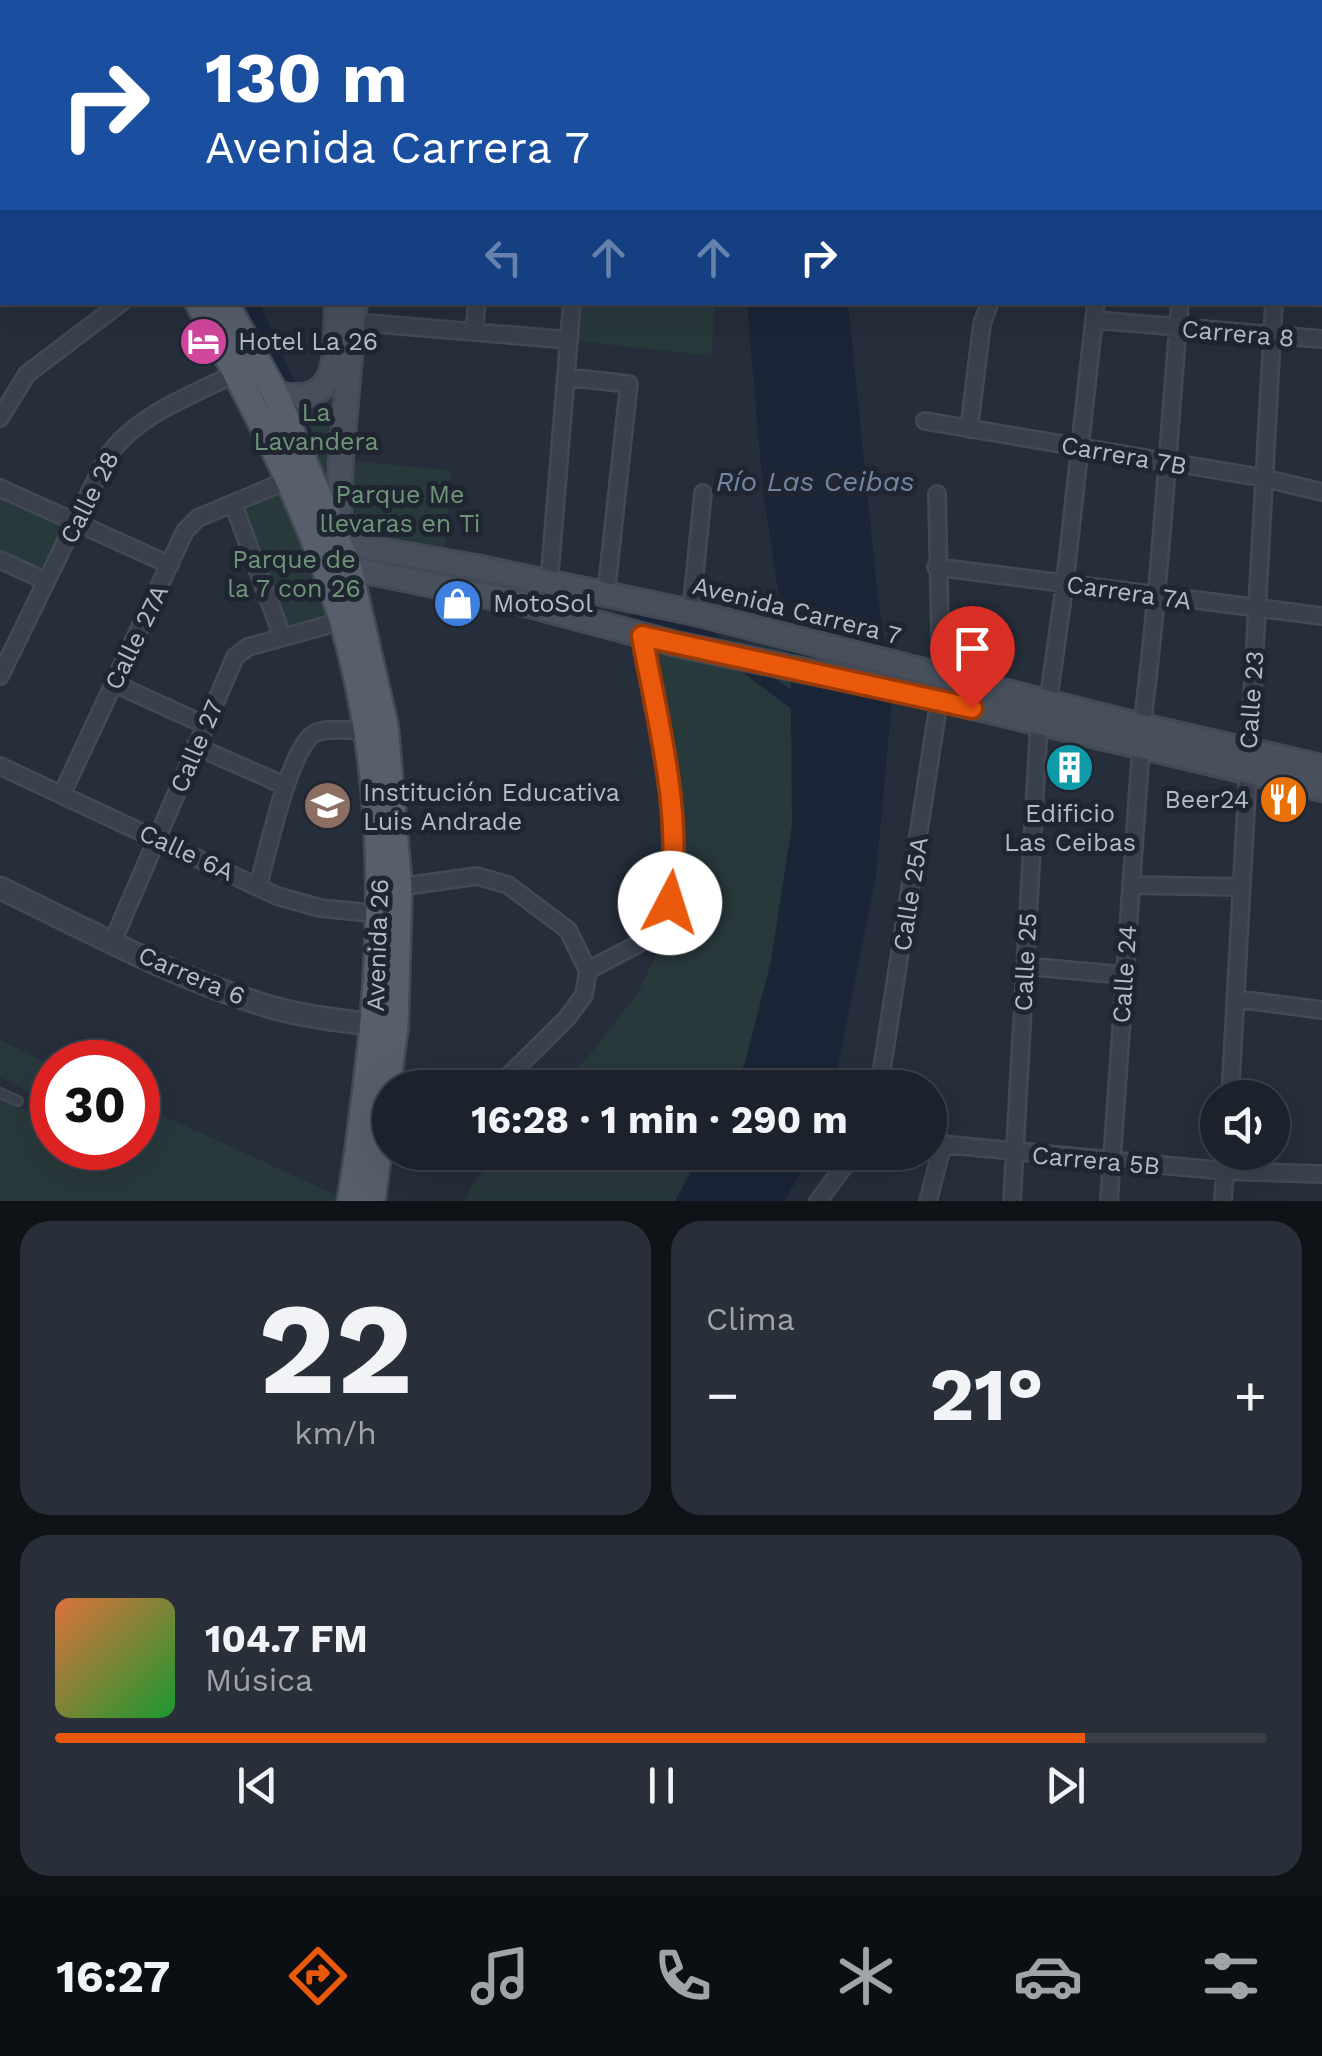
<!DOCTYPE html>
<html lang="es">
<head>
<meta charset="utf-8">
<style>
  body { margin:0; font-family:"Work Sans",sans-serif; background:#292f38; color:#f1f3f6; height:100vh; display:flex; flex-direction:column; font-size:38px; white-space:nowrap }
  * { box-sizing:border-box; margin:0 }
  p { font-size:32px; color:#a0a4a9 }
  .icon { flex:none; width:55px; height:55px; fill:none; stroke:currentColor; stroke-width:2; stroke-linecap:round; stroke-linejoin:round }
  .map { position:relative; height:1201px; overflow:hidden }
  .details { display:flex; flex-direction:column; gap:20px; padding:20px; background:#0f1318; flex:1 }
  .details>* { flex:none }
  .top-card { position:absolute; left:0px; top:0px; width:1322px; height:305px; box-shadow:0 10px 40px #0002,0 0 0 2px #3a3f48; background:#1a4fa0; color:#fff; overflow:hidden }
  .fabs { position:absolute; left:1200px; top:1080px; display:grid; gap:20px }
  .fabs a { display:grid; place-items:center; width:90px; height:90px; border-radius:50%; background:#1c222c; box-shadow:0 10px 40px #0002,0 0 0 2px #3a3f48; font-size:50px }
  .speed { position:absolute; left:30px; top:1040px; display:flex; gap:20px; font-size:50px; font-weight:700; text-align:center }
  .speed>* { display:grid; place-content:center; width:130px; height:130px; border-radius:50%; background:#1c222c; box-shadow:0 10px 40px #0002,0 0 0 2px #3a3f48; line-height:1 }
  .speed .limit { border:15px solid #d22; background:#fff; color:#111 }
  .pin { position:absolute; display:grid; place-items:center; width:85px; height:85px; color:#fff; margin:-102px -42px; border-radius:50% 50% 50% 0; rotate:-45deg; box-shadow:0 0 10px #0007 }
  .pin .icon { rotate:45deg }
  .me { position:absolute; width:110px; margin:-55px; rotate:5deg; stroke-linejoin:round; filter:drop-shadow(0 0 8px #0008) }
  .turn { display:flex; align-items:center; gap:35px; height:210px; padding:0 40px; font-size:45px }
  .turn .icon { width:130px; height:130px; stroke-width:2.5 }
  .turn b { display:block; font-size:70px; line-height:85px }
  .lanes { display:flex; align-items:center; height:95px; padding:0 40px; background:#0003; justify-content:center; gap:50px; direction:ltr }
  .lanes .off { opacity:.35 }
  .big { font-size:75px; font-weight:700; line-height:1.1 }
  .details .widget { flex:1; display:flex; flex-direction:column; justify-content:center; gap:15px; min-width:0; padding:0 35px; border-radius:30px; background:#292f38 }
  .details .dial { align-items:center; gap:0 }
  .dial b { font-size:130px; line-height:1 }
  .song { display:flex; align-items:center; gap:30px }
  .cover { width:120px; height:120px; border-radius:15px; background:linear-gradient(135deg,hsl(20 70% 55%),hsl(130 70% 35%)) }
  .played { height:10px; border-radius:5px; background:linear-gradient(90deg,#ea580c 85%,#3a3f48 85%) }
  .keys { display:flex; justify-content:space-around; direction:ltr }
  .heat { display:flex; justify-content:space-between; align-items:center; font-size:55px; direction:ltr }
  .details .tiles { flex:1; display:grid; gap:20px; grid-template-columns:1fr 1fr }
  .widget:last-child { grid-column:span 2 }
  .trip { position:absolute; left:372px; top:1070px; width:575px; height:100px; border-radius:50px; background:#1c222c; box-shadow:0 10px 40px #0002,0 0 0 2px #3a3f48; font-weight:700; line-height:100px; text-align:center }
  .tab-bar { display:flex; height:160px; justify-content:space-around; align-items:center; background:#0b0e12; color:#a0a4a9 }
  .tab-bar .icon { width:70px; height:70px }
  .tab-bar .on { color:#ea580c }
  .tab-bar b { font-size:45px; color:#f1f3f6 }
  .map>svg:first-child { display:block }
  .green { fill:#28393c }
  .water { fill:#1a2538 }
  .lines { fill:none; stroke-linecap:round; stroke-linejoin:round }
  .canal { stroke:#1a2538; stroke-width:15 }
  .service-casing { stroke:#434a55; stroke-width:12 }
  .minor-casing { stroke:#434a55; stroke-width:20 }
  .tertiary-casing { stroke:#434a55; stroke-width:25 }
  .secondary-casing { stroke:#434a55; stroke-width:28 }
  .primary-casing { stroke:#434a55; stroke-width:30 }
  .service { stroke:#3a414c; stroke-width:8 }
  .minor { stroke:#3a414c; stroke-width:15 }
  .tertiary { stroke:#3a414c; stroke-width:20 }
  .secondary { stroke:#48505e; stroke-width:22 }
  .primary { stroke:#585f6c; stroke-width:25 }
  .route-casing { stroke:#983908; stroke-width:25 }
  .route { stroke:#ea580c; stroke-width:18 }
  .labels { text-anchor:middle; stroke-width:10; stroke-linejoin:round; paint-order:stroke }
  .street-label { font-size:25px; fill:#b6bcc7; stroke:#1f2631 }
  .poi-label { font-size:25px; fill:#b6bcc7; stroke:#1f2631; text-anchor:start }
  .park-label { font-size:25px; fill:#6f9579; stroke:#1f2631 }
  .water-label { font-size:28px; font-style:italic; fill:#7285a2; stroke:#1f2631 }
</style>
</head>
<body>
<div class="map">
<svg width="1322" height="1201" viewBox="0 0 1322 1201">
  <rect width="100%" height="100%" fill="#262e3b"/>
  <path class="green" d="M572 303H715L711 356 569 340Z
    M348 379 341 459 451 471 444 562 338 540 275 393Z
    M288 480 342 621 282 636 233 503Z
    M0 488 75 523 46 581 0 560Z
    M654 651 791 677 792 825 771 961 745 1063 733 1087 556 1088 588 1057 637 995 669 926 680 886 675 776Z
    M0 1040 52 1065V1148H138V1104L336 1195 334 1201H0V1098L44 1119 52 1103 0 1077Z
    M499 1153H701L675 1201H466L470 1188Z"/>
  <path class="water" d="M747 303H848L876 579 892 700 876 876 834 1087 733 1088 745 1063 771 961 792 825 791 677 763 490Z
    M701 1153V1152L808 1153 798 1178 784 1201H675Z"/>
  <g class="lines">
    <path class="canal" d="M251 302 289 388 306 438
      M338 514 365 538 380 541
      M634 622 711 639 805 710"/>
    <defs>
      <path id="service" d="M0 1093 18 1101"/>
      <path id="minor" d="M210 0V2
        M404 0 435 2
        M597 2V0
        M673 2 674 0
        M910 2 911 0
        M1119 2 1120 0
        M1199 2V0
        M1291 2V0
        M1320 68 1322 69
        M0 109 2 107
        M1320 209 1322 210
        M0 256 2 254
        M1095 320 1322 339
        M354 322 569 340
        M474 332 477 302
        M566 377 629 384 606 594
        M0 418 27 374 122 302
        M925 421 1264 478 1322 492
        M969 429 982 324 990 302
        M0 488 170 565
        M937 494 941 675
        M233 503 282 636
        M0 560 46 581
        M936 567 1322 616
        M549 583 572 302
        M691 612 703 493
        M0 676 107 457C137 414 191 396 236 373
        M113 683 205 725
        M1048 703 1065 582 1096 302
        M1142 726C1160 586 1168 444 1180 302
        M195 746 286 786
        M0 766 277 896 320 908 380 914
        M62 794 185 531 198 518 288 480
        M1131 885 1240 887
        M258 886C268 852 287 757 312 735 324 726 353 731 367 731
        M399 887 477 876 508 885 568 930 588 971 584 995 567 1018 496 1088
        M113 941 235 657 248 647 342 621
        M1025 966 1123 975
        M588 971C607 958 639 947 655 932 700 891 653 693 642 636
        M1237 999 1322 1010
        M879 1088 939 701
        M1230 1098 1274 302
        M930 1143 1225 1171 1322 1174
        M818 1201 855 1152
        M928 1201 943 1144
        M1012 1201 1039 723
        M1109 1201 1141 747
        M1223 1201 1226 1152"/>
      <path id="tertiary" d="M0 888C84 928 169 975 258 1003 299 1017 344 1021 386 1026"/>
      <path id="secondary" d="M357 2V0
        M374 2 375 0
        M275 393C344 410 334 352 337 302
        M338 538 341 459 355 302
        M322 540 476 567 691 612 1142 726 1322 767
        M336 565 521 603 676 644 904 691 1322 789"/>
      <path id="primary" d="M0 34 2 36
        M0 71 2 73
        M198 302C244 387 289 473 323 563 388 733 388 918 365 1096 360 1131 357 1166 350 1201
        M225 302 275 393 349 568 385 726 399 887 395 1027 372 1201"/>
    </defs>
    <use href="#service" class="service-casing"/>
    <use href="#minor" class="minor-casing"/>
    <use href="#tertiary" class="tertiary-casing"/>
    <use href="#secondary" class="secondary-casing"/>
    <use href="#primary" class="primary-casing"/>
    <use href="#service" class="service"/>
    <use href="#minor" class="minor"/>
    <use href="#tertiary" class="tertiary"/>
    <use href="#secondary" class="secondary"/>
    <use href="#primary" class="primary"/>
  </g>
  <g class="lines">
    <defs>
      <path id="route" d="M670 903C683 814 658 723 642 636L972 708"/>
    </defs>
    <use href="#route" class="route-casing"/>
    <use href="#route" class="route"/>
  </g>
  <defs>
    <symbol id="hotel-disc" viewBox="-11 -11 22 22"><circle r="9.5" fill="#d1479c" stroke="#1f2631"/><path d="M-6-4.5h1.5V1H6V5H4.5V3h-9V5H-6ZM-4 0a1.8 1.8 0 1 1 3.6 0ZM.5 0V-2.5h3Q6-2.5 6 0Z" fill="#fff"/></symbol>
    <symbol id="shop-disc" viewBox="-11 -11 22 22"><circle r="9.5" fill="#3f7fe0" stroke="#1f2631"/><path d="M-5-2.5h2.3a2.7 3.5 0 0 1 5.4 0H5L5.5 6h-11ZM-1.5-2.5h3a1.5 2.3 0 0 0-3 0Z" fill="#fff"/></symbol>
    <symbol id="building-disc" viewBox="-11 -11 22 22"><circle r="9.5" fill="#0f9aa8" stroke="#1f2631"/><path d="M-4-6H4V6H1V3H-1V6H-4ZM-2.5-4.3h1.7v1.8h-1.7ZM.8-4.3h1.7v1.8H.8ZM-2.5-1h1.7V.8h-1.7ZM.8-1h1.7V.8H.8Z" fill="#fff"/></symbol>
    <symbol id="restaurant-disc" viewBox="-11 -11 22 22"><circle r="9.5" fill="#e8710a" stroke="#1f2631"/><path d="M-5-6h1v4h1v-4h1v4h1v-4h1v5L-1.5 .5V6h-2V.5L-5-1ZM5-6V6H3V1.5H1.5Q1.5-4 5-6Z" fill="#fff"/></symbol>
    <symbol id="university-disc" viewBox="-11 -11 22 22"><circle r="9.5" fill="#8d6e63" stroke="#1f2631"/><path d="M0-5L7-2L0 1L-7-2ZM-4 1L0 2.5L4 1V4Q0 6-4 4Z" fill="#fff"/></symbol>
  </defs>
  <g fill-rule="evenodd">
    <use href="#hotel-disc" x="176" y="314" width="55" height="55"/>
    <use href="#shop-disc" x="430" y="576" width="55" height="55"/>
    <use href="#building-disc" x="1042" y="740" width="55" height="55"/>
    <use href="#restaurant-disc" x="1256" y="772" width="55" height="55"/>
    <use href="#university-disc" x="300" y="778" width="55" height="55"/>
  </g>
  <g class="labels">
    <g class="street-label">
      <text transform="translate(1238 333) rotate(5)" y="9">Carrera 8</text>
      <text transform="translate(1124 455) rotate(10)" y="9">Carrera 7B</text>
      <text transform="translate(89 497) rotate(-63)" y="9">Calle 28</text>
      <text transform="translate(1129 592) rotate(8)" y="9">Carrera 7A</text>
      <text transform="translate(797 610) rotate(14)" y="9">Avenida Carrera 7</text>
      <text transform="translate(136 637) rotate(-64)" y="9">Calle 27A</text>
      <text transform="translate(1251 700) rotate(-86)" y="9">Calle 23</text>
      <text transform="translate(196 746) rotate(-67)" y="9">Calle 27</text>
      <text transform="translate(187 852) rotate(25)" y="9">Calle 6A</text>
      <text transform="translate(910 894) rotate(-81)" y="9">Calle 25A</text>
      <text transform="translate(377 945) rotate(-88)" y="9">Avenida 26</text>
      <text transform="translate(1025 962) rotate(-87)" y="9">Calle 25</text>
      <text transform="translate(1124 974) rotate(-86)" y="9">Calle 24</text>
      <text transform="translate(192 975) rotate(23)" y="9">Carrera 6</text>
      <text transform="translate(1096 1160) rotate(5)" y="9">Carrera 5B</text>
    </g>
    <g class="poi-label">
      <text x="238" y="350">Hotel La 26</text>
      <text x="493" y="612">MotoSol</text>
      <text x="363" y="801">Institución Educativa<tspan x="363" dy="29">Luis Andrade</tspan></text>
      <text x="1249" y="808" text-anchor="end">Beer24</text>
      <text x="1070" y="822" text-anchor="middle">Edificio<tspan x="1070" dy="29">Las Ceibas</tspan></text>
    </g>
    <g class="park-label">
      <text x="316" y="421">La<tspan x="316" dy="29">Lavandera</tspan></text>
      <text x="400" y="503">Parque Me<tspan x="400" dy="29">llevaras en Ti</tspan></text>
      <text x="294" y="568">Parque de<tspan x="294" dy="29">la 7 con 26</tspan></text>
    </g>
    <g class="water-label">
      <text x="815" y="491">Río Las Ceibas</text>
    </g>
  </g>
</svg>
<div class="fabs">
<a><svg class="icon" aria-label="sound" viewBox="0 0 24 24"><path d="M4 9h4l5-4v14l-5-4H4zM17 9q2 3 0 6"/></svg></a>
</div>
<div class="speed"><div class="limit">30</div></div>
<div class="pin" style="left:972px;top:708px;background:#d93025"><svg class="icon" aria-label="arrive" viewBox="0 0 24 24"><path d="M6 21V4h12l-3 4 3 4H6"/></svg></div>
<svg class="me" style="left:670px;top:903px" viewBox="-20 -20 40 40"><circle r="19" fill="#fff"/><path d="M0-13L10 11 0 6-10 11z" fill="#ea580c"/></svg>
<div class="trip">16:28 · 1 min · 290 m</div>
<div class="top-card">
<div class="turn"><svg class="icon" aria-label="right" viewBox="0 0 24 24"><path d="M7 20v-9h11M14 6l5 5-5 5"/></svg><div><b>130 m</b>Avenida Carrera 7</div></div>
<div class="lanes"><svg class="icon off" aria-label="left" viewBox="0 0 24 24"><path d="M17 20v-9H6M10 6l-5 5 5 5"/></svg><svg class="icon off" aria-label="ahead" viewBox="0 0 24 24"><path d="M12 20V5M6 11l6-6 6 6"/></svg><svg class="icon off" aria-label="ahead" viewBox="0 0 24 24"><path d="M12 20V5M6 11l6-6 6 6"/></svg><svg class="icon" aria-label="right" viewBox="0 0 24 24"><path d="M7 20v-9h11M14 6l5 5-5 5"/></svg></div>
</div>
</div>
<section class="details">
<div class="tiles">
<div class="widget dial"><b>22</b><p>km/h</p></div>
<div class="widget"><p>Clima</p>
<div class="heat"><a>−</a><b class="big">21°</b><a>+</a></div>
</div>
<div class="widget">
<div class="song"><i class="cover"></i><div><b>104.7 FM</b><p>Música</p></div></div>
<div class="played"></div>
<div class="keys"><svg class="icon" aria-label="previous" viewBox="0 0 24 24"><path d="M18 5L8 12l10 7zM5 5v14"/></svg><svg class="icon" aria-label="pause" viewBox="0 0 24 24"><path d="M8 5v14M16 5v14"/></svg><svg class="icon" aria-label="next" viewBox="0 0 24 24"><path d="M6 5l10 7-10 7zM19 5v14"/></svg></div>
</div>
</div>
</section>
<nav class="tab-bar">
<b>16:27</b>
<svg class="icon on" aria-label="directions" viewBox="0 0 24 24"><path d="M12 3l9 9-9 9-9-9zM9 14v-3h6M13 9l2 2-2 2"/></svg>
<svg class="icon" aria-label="music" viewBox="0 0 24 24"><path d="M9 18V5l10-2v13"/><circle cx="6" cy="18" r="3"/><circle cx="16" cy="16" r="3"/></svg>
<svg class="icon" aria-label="phone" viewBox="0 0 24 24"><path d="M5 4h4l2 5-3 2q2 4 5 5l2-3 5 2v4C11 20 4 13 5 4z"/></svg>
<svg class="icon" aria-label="climate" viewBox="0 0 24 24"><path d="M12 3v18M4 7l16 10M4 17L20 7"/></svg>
<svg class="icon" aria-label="car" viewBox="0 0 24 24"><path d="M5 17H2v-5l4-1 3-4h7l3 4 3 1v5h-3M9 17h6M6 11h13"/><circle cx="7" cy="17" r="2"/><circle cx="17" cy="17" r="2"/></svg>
<svg class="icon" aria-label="filters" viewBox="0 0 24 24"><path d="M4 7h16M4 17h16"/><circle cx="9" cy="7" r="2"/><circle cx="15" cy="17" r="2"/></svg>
</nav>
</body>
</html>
